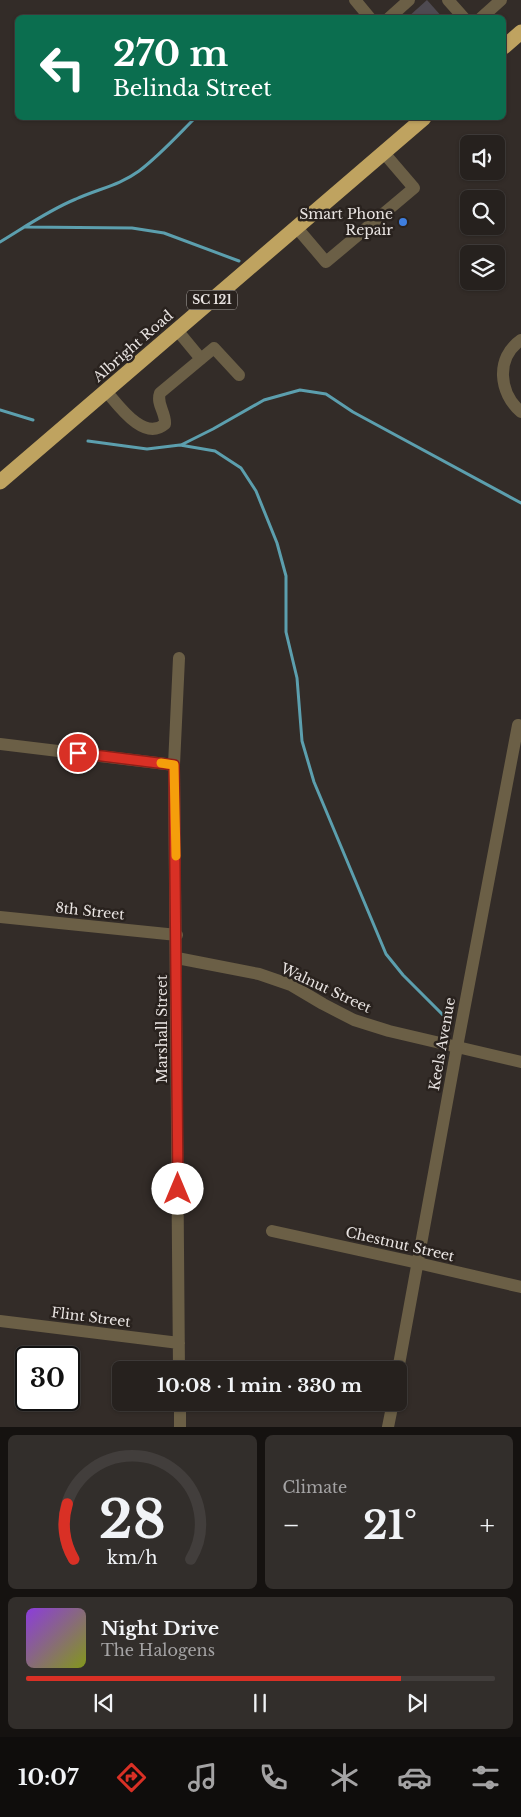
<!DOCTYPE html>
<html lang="en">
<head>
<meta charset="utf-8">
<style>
  body { margin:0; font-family:"Libre Baskerville",serif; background:#322e2b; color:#f1f3f6; height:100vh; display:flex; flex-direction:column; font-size:19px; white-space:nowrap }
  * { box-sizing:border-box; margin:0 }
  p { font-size:16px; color:#a4a3a4 }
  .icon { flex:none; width:28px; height:28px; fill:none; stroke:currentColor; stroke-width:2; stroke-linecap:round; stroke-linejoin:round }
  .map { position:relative; height:1427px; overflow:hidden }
  .details { display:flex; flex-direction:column; gap:8px; padding:8px; background:#151210; flex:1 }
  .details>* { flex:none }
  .guide { position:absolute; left:15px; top:15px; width:491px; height:105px; border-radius:8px; box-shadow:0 1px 4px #0004,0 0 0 1px #423e3c; background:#0b6e4f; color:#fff; overflow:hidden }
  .buttons { position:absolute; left:460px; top:135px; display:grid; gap:10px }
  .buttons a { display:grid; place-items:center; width:45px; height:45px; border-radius:8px; background:#26211e; box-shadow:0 1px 4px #0004,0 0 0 1px #423e3c; font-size:25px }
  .speed { position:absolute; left:15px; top:1346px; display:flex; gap:10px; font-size:25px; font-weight:700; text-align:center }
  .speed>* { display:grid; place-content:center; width:65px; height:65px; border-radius:50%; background:#26211e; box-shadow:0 1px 4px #0004,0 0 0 1px #423e3c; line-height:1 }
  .speed .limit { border:2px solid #111; border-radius:8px; background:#fff; color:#111 }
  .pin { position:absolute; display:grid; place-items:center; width:42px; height:42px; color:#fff; margin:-21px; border:2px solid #fff; border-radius:50%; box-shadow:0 1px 5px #0007 }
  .me { position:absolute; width:55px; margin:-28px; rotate:0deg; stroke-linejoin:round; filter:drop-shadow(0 0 4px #0008) }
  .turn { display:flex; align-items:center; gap:18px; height:105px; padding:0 15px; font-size:22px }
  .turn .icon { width:65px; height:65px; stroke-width:2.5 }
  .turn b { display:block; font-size:35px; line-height:42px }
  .big { font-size:38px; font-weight:700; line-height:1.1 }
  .details .tile { flex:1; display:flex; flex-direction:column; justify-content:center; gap:8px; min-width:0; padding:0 18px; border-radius:8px; background:#322e2b }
  .details .dial { align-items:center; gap:0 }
  .dial svg { height:130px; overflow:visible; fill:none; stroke:#423e3c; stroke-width:7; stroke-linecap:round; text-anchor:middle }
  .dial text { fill:#f1f3f6; stroke:none }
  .song { display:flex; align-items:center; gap:15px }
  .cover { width:60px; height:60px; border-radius:8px; background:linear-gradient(135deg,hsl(270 70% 55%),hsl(70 70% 35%)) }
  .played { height:5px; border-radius:2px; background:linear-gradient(90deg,#d93025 80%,#423e3c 80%) }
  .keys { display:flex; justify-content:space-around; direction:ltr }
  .heat { display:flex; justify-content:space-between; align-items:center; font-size:28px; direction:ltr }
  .details .tiles { flex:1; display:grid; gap:8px; grid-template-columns:1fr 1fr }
  .tile:last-child { grid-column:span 2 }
  .trip { position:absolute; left:112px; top:1361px; width:295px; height:50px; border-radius:8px; background:#26211e; box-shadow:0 1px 4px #0004,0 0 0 1px #423e3c; font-weight:700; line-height:50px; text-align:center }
  .menu { display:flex; height:80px; justify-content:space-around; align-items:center; background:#0f0d0c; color:#a4a3a4 }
  .menu .icon { width:35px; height:35px }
  .menu .on { color:#d93025 }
  .menu b { font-size:22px; color:#f1f3f6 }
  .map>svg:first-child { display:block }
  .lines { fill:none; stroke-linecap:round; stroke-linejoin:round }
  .stream { stroke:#5c9fae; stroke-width:3 }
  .building { fill:#4e4a51 }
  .minor { stroke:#6b5f46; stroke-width:12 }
  .highway { stroke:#bfa360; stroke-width:15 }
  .route-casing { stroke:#8d1f18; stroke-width:12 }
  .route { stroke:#d93025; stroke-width:9 }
  .slow { stroke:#f59e0b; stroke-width:9 }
  .shop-dot { fill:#3f7fe0; stroke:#29221e; stroke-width:2 }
  .labels { text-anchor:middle; stroke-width:5; stroke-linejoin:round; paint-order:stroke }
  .shield { fill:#29221e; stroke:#afaaa7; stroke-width:1 }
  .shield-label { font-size:12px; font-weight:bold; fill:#e9e4e2 }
  .poi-label { font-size:14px; fill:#e9e4e2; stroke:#29221e; text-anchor:end }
  .street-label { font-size:14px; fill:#e9e4e2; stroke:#29221e }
</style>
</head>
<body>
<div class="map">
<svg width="521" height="1427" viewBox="0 0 521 1427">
  <rect width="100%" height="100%" fill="#332c28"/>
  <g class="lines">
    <path class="stream" d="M25 227 132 228 164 233 239 261
      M0 242C25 227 49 210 76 199 98 189 120 185 139 171 160 155 177 136 195 118
      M0 410 33 420
      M88 441 147 449 180 445 215 451 241 468 256 491 277 543 286 576V632L297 678 302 741 314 782 386 954 403 975 450 1022
      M181 445 213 429 264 400 300 390 326 394 353 412 521 503"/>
  </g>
  <path class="building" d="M427 0 443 18H407Z"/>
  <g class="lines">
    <path class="minor" d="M355 0 370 18
      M448 0 464 18
      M389 18 409 0
      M481 18 501 0
      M297 228 326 262 414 188 384 153
      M177 330 201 359
      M521 340C495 358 499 393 521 412
      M106 391C119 406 144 442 165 424 166 413 156 404 160 393L214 348 239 375
      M179 658 174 765 179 1370
      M0 744 174 765
      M0 917 177 935
      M177 958 259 974 291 985 323 1004 354 1020 389 1031 521 1062
      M272 1231 418 1263 521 1287
      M0 1321 179 1343
      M398 1370 457 1047 518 725
      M180 1402V1427
      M388 1427 393 1402"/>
    <path class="highway" d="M504 47 521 32
      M0 482 424 118"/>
  </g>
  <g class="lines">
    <defs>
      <path id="route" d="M78 753 174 765 178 1189"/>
    </defs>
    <use href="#route" class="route-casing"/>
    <use href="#route" class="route"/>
    <path class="slow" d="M161 763 174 765 176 856"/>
  </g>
  <circle class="shop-dot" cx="403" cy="222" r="5"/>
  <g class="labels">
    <rect class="shield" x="187" y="290.5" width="50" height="19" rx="4"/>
    <g class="shield-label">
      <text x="212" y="304">SC 121</text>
    </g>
    <g class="poi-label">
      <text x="393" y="219">Smart Phone<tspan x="393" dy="16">Repair</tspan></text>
    </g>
    <g class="street-label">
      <text transform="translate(133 346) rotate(-41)" y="5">Albright Road</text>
      <text transform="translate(90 911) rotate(6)" y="5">8th Street</text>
      <text transform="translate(326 988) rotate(25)" y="5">Walnut Street</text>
      <text transform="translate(162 1029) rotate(-90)" y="5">Marshall Street</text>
      <text transform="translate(442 1044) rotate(-80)" y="5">Keels Avenue</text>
      <text transform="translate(400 1244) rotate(13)" y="5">Chestnut Street</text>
      <text transform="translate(91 1317) rotate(7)" y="5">Flint Street</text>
    </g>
  </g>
</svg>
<div class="buttons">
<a><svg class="icon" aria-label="sound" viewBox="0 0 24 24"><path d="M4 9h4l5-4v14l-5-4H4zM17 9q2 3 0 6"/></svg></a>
<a><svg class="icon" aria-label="search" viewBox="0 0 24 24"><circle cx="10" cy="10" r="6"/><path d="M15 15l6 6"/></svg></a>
<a><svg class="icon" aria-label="layers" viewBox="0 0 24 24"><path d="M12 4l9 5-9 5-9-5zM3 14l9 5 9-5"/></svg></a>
</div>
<div class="speed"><div class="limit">30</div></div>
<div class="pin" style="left:78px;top:753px;background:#d93025"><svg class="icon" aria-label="arrive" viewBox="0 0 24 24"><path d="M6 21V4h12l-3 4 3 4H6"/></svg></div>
<svg class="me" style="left:178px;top:1189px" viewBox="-20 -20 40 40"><circle r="19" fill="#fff"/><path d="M0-13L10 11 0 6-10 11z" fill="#d93025"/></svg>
<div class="trip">10:08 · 1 min · 330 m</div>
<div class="guide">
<div class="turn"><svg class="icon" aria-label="left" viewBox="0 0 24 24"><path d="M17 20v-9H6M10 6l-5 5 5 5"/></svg><div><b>270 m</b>Belinda Street</div></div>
</div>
</div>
<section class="details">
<div class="tiles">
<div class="tile dial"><svg viewBox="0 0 100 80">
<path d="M14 69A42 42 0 1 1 86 69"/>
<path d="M14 69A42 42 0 0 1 10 35" stroke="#d93025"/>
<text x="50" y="56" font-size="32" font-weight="700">28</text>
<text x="50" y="72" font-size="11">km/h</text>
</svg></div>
<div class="tile"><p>Climate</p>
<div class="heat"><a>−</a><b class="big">21°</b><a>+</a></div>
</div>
<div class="tile">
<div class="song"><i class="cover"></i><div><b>Night Drive</b><p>The Halogens</p></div></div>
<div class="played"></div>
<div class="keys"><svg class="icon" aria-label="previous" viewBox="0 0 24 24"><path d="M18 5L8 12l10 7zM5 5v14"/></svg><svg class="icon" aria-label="pause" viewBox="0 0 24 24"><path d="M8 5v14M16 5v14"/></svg><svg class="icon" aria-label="next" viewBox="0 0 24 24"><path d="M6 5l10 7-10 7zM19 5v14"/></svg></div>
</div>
</div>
</section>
<nav class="menu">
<b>10:07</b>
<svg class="icon on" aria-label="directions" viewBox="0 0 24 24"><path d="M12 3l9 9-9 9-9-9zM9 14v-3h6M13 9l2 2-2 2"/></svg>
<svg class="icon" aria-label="music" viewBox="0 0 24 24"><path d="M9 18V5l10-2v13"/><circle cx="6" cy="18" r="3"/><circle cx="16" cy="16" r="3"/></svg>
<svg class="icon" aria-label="phone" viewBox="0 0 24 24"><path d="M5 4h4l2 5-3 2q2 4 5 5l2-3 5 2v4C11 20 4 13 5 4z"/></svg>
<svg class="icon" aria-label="climate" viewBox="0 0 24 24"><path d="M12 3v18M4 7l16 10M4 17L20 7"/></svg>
<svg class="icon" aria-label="car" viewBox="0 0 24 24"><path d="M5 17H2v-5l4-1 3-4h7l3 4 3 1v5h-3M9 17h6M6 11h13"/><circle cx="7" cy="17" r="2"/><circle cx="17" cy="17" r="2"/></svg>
<svg class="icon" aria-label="filters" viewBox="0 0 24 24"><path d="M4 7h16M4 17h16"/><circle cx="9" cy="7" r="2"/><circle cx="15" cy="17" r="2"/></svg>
</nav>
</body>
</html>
